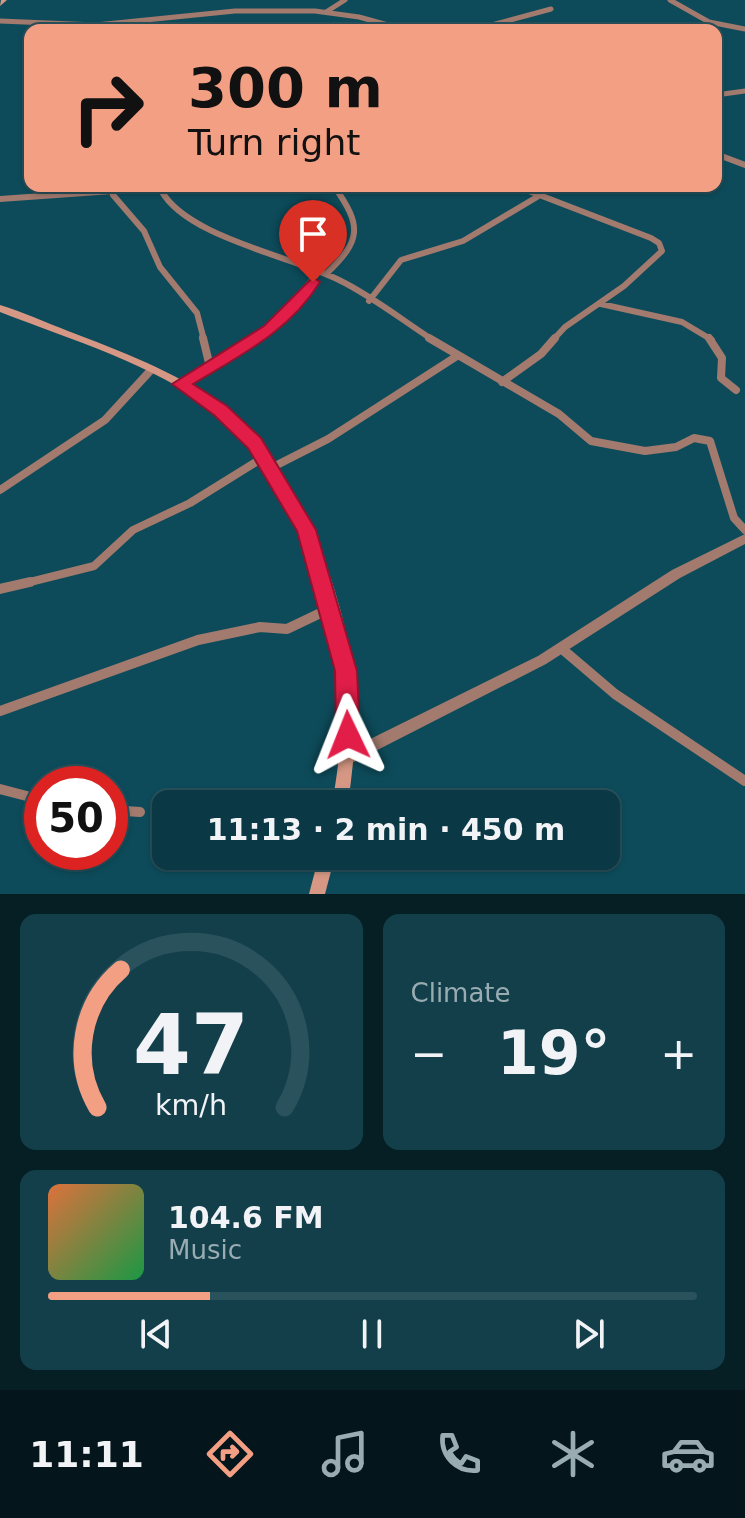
<!DOCTYPE html>
<html lang="en">
<head>
<meta charset="utf-8">
<style>
  body { margin:0; font-family:"DejaVu Sans",sans-serif; background:#133f4b; color:#f1f3f6; height:100vh; display:flex; flex-direction:column; font-size:30px; white-space:nowrap }
  * { box-sizing:border-box; margin:0 }
  p { font-size:26px; color:#99acb2 }
  .icon { flex:none; width:44px; height:44px; fill:none; stroke:currentColor; stroke-width:2; stroke-linecap:round; stroke-linejoin:round }
  .map { position:relative; height:894px; overflow:hidden }
  .side { display:flex; flex-direction:column; gap:20px; padding:20px; background:#061f25; flex:1 }
  .side>* { flex:none }
  .guide { position:absolute; left:24px; top:24px; width:698px; height:168px; border-radius:16px; box-shadow:0 2px 6px #0004,0 0 0 2px #2a525d; background:#f39f84; color:#111; overflow:hidden }
  .speed { position:absolute; left:24px; top:766px; display:flex; gap:16px; font-size:40px; font-weight:700; text-align:center }
  .speed>* { display:grid; place-content:center; width:104px; height:104px; border-radius:50%; background:#0a3844; box-shadow:0 2px 6px #0004,0 0 0 2px #2a525d; line-height:1 }
  .speed .limit { border:12px solid #d22; background:#fff; color:#111 }
  .pin { position:absolute; display:grid; place-items:center; width:68px; height:68px; color:#fff; margin:-82px -34px; border-radius:50% 50% 50% 0; rotate:-45deg; box-shadow:0 0 8px #0007 }
  .pin .icon { rotate:45deg }
  .me { position:absolute; width:88px; margin:-44px; rotate:358deg; stroke-linejoin:round; filter:drop-shadow(0 0 6px #0008) }
  .turn { display:flex; align-items:center; gap:28px; height:168px; padding:0 32px; font-size:36px }
  .turn .icon { width:104px; height:104px; stroke-width:2.5 }
  .turn b { display:block; font-size:56px; line-height:68px }
  .big { font-size:60px; font-weight:600; line-height:1.1 }
  .side .widget { flex:1; display:flex; flex-direction:column; justify-content:center; gap:12px; min-width:0; padding:0 28px; border-radius:16px; background:#133f4b }
  .side .dial { align-items:center; gap:0 }
  .dial svg { height:208px; overflow:visible; fill:none; stroke:#2a525d; stroke-width:7; stroke-linecap:round; text-anchor:middle }
  .dial text { fill:#f1f3f6; stroke:none }
  .song { display:flex; align-items:center; gap:24px }
  .cover { width:96px; height:96px; border-radius:12px; background:linear-gradient(135deg,hsl(20 70% 55%),hsl(140 70% 35%)) }
  .played { height:8px; border-radius:4px; background:linear-gradient(90deg,#f39f84 25%,#2a525d 25%) }
  .keys { display:flex; justify-content:space-around; direction:ltr }
  .heat { display:flex; justify-content:space-between; align-items:center; font-size:44px; direction:ltr }
  .side .tiles { flex:1; display:grid; gap:20px; grid-template-columns:1fr 1fr }
  .widget:last-child { grid-column:span 2 }
  .trip { position:absolute; left:152px; top:790px; width:468px; height:80px; border-radius:16px; background:#0a3844; box-shadow:0 2px 6px #0004,0 0 0 2px #2a525d; font-weight:600; line-height:80px; text-align:center }
  .tab-bar { display:flex; height:128px; justify-content:space-around; align-items:center; background:#04161b; color:#99acb2 }
  .tab-bar .icon { width:56px; height:56px }
  .tab-bar .selected { color:#f39f84 }
  .tab-bar b { font-size:36px; color:#f1f3f6 }
  .map>svg:first-child { display:block }
  .lines { fill:none; stroke-linecap:round; stroke-linejoin:round }
  .minor-far3 { stroke:#a27a6e; stroke-width:5 }
  .minor-far2 { stroke:#a27a6e; stroke-width:6 }
  .minor-far1 { stroke:#a27a6e; stroke-width:8 }
  .minor { stroke:#a27a6e; stroke-width:10 }
  .tertiary { fill:#a27a6e; fill-rule:evenodd }
  .secondary { fill:#d69884; fill-rule:evenodd }
  .route { fill:#e11d48; stroke:#92132f; stroke-width:2 }
</style>
</head>
<body>
<div class="map">
<svg width="745" height="894" viewBox="0 0 745 894">
  <rect width="100%" height="100%" fill="#0d4b5a"/>
  <g class="lines">
    <path class="minor-far3" d="M670 0 709 22 745 29
      M326 12 345 0
      M0 21 96 25 235 11H315L359 17 406 30
      M473 30 551 9
      M716 95 745 91"/>
    <path class="minor-far2" d="M716 154 745 165
      M516 186 651 238 659 243 662 251 624 286 565 327 553 340
      M161 190C186 237 291 256 339 280 372 296 402 320 433 340
      M113 195 144 231 160 267 197 313 204 340
      M0 199 183 186
      M326 274C362 240 362 226 334 186
      M369 301 401 260 463 241 537 197
      M601 304 682 322 712 340
      M252 340 290 308 319 271"/>
    <path class="minor-far1" d="M203 338 210 367
      M429 338 559 414 591 441 645 451 676 447 694 438 710 441 734 518 745 530
      M709 338 722 358 721 378 736 390
      M502 382 541 354 555 338
      M180 384 255 338
      M271 468 328 439 457 356
      M0 490 105 420 151 370
      M22 584 94 566 133 530 190 503 264 457"/>
    <path class="minor" d="M0 589 30 582
      M561 648 615 694 745 781
      M0 711 198 640 260 627 287 629 331 608
      M0 789 42 800
      M110 810 140 812"/>
    <path class="tertiary" d="M745 534V544L680 578 546 664 350 764 345 766 340 764 338 759 340 754 538 656 672 570Z"/>
    <path class="secondary" d="M7 0 0 6 1 0Z
      M0 305C23 312 45 322 68 331 120 351 175 371 221 405 294 459 341 583 353 671 359 715 354 760 348 804H332C339 766 343 727 341 689 336 598 287 469 215 412 155 364 71 340 0 312Z
      M319 856H335L325 894H309Z"/>
  </g>
  <path class="route" d="M313 277 320 282C290 331 241 355 193 384L227 406 261 438 316 530 357 671 360 735 357 743 348 747 340 743 336 735 335 671 297 531 248 448 214 415 172 384 264 326Z"/>
</svg>
<div class="speed"><div class="limit">50</div></div>
<div class="pin" style="left:313px;top:282px;background:#d93025"><svg class="icon" aria-label="arrive" viewBox="0 0 24 24"><path d="M6 21V4h12l-3 4 3 4H6"/></svg></div>
<svg class="me" style="left:348px;top:735px" viewBox="-20 -20 40 40"><path d="M0-17L14 15 0 8-14 15z" fill="#e11d48" stroke="#fff" stroke-width="4"/></svg>
<div class="trip">11:13 · 2 min · 450 m</div>
<div class="guide">
<div class="turn"><svg class="icon" aria-label="right" viewBox="0 0 24 24"><path d="M7 20v-9h11M14 6l5 5-5 5"/></svg><div><b>300 m</b>Turn right</div></div>
</div>
</div>
<section class="side">
<div class="tiles">
<div class="widget dial"><svg viewBox="0 0 100 80">
<path d="M14 69A42 42 0 1 1 86 69"/>
<path d="M14 69A42 42 0 0 1 23 16" stroke="#f39f84"/>
<text x="50" y="56" font-size="32" font-weight="700">47</text>
<text x="50" y="72" font-size="11">km/h</text>
</svg></div>
<div class="widget"><p>Climate</p>
<div class="heat"><a>−</a><b class="big">19°</b><a>+</a></div>
</div>
<div class="widget">
<div class="song"><i class="cover"></i><div><b>104.6 FM</b><p>Music</p></div></div>
<div class="played"></div>
<div class="keys"><svg class="icon" aria-label="previous" viewBox="0 0 24 24"><path d="M18 5L8 12l10 7zM5 5v14"/></svg><svg class="icon" aria-label="pause" viewBox="0 0 24 24"><path d="M8 5v14M16 5v14"/></svg><svg class="icon" aria-label="next" viewBox="0 0 24 24"><path d="M6 5l10 7-10 7zM19 5v14"/></svg></div>
</div>
</div>
</section>
<nav class="tab-bar">
<b>11:11</b>
<svg class="icon selected" aria-label="directions" viewBox="0 0 24 24"><path d="M12 3l9 9-9 9-9-9zM9 14v-3h6M13 9l2 2-2 2"/></svg>
<svg class="icon" aria-label="music" viewBox="0 0 24 24"><path d="M9 18V5l10-2v13"/><circle cx="6" cy="18" r="3"/><circle cx="16" cy="16" r="3"/></svg>
<svg class="icon" aria-label="phone" viewBox="0 0 24 24"><path d="M5 4h4l2 5-3 2q2 4 5 5l2-3 5 2v4C11 20 4 13 5 4z"/></svg>
<svg class="icon" aria-label="climate" viewBox="0 0 24 24"><path d="M12 3v18M4 7l16 10M4 17L20 7"/></svg>
<svg class="icon" aria-label="car" viewBox="0 0 24 24"><path d="M5 17H2v-5l4-1 3-4h7l3 4 3 1v5h-3M9 17h6M6 11h13"/><circle cx="7" cy="17" r="2"/><circle cx="17" cy="17" r="2"/></svg>
</nav>
</body>
</html>
